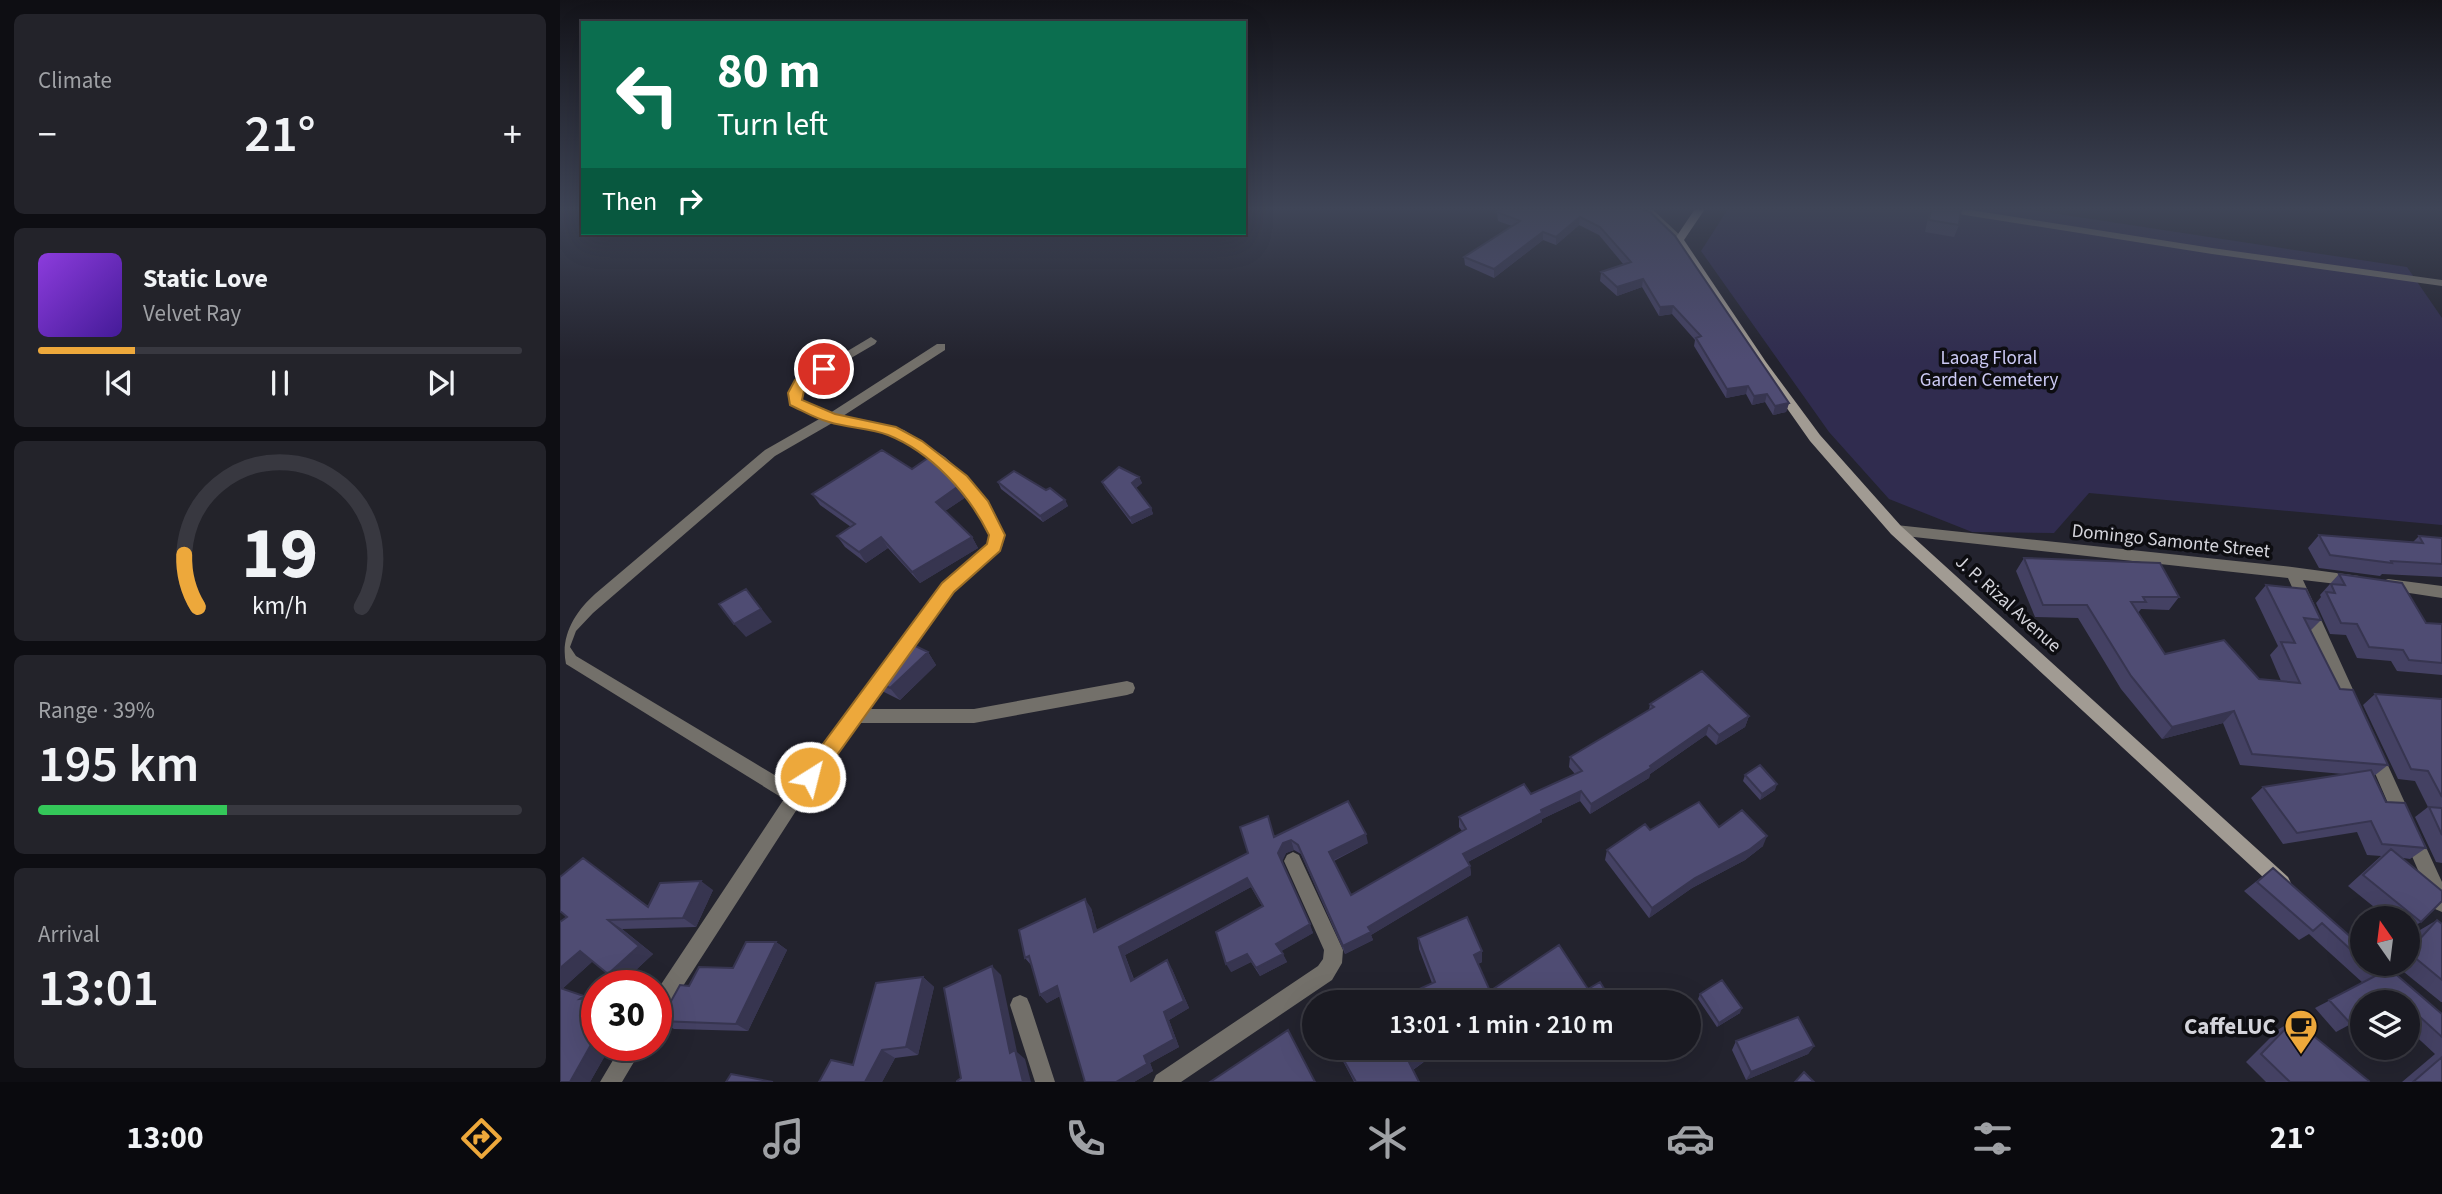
<!DOCTYPE html>
<html lang="en">
<head>
<meta charset="utf-8">
<style>
  body { margin:0; font-family:"Source Sans 3",sans-serif; background:#23232a; color:#f1f3f6; height:100vh; display:flex; flex-direction:column; font-size:26px; white-space:nowrap }
  * { box-sizing:border-box; margin:0 }
  p { font-size:23px; color:#9fa1a5 }
  .icon { flex:none; width:38px; height:38px; fill:none; stroke:currentColor; stroke-width:2; stroke-linecap:round; stroke-linejoin:round }
  .map { position:relative; flex:1; overflow:hidden }
  .drawer { display:flex; flex-direction:column; gap:14px; padding:14px; background:#0e0e13; width:560px }
  .drawer>* { flex:none }
  .hud { position:absolute; left:21px; top:21px; width:665px; height:214px; border-radius:0px; box-shadow:0 7px 28px #0002,0 0 0 2px #383840; background:#0b6e4f; color:#fff; overflow:hidden }
  .needle { width:46px; rotate:346deg }
  .tools { position:absolute; left:1790px; top:906px; display:grid; gap:14px }
  .tools a { display:grid; place-items:center; width:70px; height:70px; border-radius:50%; background:#1a1a22; box-shadow:0 7px 28px #0002,0 0 0 2px #383840; font-size:35px }
  .speed { position:absolute; left:21px; top:970px; display:flex; gap:14px; font-size:35px; font-weight:700; text-align:center }
  .speed>* { display:grid; place-content:center; width:91px; height:91px; border-radius:50%; background:#1a1a22; box-shadow:0 7px 28px #0002,0 0 0 2px #383840; line-height:1 }
  .speed .limit { border:10px solid #d22; background:#fff; color:#111 }
  .pin { position:absolute; display:grid; place-items:center; width:60px; height:60px; color:#fff; margin:-30px; border:4px solid #fff; border-radius:50%; box-shadow:0 2px 7px #0007 }
  .me { position:absolute; width:77px; margin:-38px; rotate:36deg; stroke-linejoin:round; filter:drop-shadow(0 0 5px #0008) }
  .turn { display:flex; align-items:center; gap:24px; height:147px; padding:0 21px; font-size:32px }
  .turn .icon { width:91px; height:91px; stroke-width:2.5 }
  .turn b { display:block; font-size:49px; line-height:60px }
  .then { display:flex; align-items:center; height:66px; padding:0 21px; background:#0003; gap:14px; font-size:26px }
  .big { font-size:52px; font-weight:600; line-height:1.1 }
  .drawer .card { flex:1; display:flex; flex-direction:column; justify-content:center; gap:10px; min-width:0; padding:0 24px; border-radius:10px; background:#23232a }
  .drawer .dial { align-items:center; gap:0 }
  .dial svg { height:182px; overflow:visible; fill:none; stroke:#383840; stroke-width:7; stroke-linecap:round; text-anchor:middle }
  .dial text { fill:#f1f3f6; stroke:none }
  .song { display:flex; align-items:center; gap:21px }
  .cover { width:84px; height:84px; border-radius:10px; background:linear-gradient(135deg,hsl(270 70% 55%),hsl(260 70% 35%)) }
  .played { height:7px; border-radius:4px; background:linear-gradient(90deg,#eda83b 20%,#383840 20%) }
  .keys { display:flex; justify-content:space-around; direction:ltr }
  .heat { display:flex; justify-content:space-between; align-items:center; font-size:38px; direction:ltr }
  .charge { height:10px; border-radius:5px; background:linear-gradient(90deg,#34c759 39%,#383840 0) }
  .trip { position:absolute; left:742px; top:990px; width:399px; height:70px; border-radius:35px; background:#1a1a22; box-shadow:0 7px 28px #0002,0 0 0 2px #383840; font-weight:600; line-height:70px; text-align:center }
  .menu { display:flex; height:112px; justify-content:space-around; align-items:center; background:#0a0a0e; color:#9fa1a5 }
  .menu .icon { width:49px; height:49px }
  .menu .selected { color:#eda83b }
  .menu b { font-size:32px; color:#f1f3f6 }
  main { display:flex; flex:1; min-height:0 }
  .map>svg:first-child { display:block }
  .green { fill:#302c4f }
  .lines { fill:none; stroke-linecap:round; stroke-linejoin:round }
  .service { fill:#73706a; fill-rule:evenodd }
  .minor { fill:#73706a; fill-rule:evenodd }
  .tertiary { fill:#73706a; fill-rule:evenodd }
  .secondary { fill:#a19b93; fill-rule:evenodd }
  .wall { fill:#444163 }
  .shaded-wall { fill:#373550 }
  .building { fill:#4f4c73; stroke:#373550; stroke-width:2 }
  .route { fill:#eda83b; stroke:#9a6d26; stroke-width:2 }
  .labels { text-anchor:middle; stroke-width:7; stroke-linejoin:round; paint-order:stroke }
  .park-label { font-size:19px; fill:#cccaf4; stroke:#0d0d11 }
  .street-label { font-size:19px; fill:#d4d4db; stroke:#0d0d11 }
  .near-poi-label { font-size:23px; font-weight:bold; fill:#d4d4db; stroke:#0d0d11; text-anchor:end }
</style>
</head>
<body>
<main>
<section class="drawer">
<div class="card"><p>Climate</p>
<div class="heat"><a>−</a><b class="big">21°</b><a>+</a></div>
</div>
<div class="card">
<div class="song"><i class="cover"></i><div><b>Static Love</b><p>Velvet Ray</p></div></div>
<div class="played"></div>
<div class="keys"><svg class="icon" aria-label="previous" viewBox="0 0 24 24"><path d="M18 5L8 12l10 7zM5 5v14"/></svg><svg class="icon" aria-label="pause" viewBox="0 0 24 24"><path d="M8 5v14M16 5v14"/></svg><svg class="icon" aria-label="next" viewBox="0 0 24 24"><path d="M6 5l10 7-10 7zM19 5v14"/></svg></div>
</div>
<div class="card dial"><svg viewBox="0 0 100 80">
<path d="M14 69A42 42 0 1 1 86 69"/>
<path d="M14 69A42 42 0 0 1 8 46" stroke="#eda83b"/>
<text x="50" y="56" font-size="32" font-weight="700">19</text>
<text x="50" y="72" font-size="11">km/h</text>
</svg></div>
<div class="card"><p>Range · 39%</p><b class="big">195 km</b><div class="charge"></div></div>
<div class="card"><p>Arrival</p><b class="big">13:01</b></div>
</section>
<div class="map">
<svg width="1882" height="1082" viewBox="0 0 1882 1082">
  <rect width="100%" height="100%" fill="#23232e"/>
  <path class="green" d="M1168 209H1465L1847 267 1882 318V525L1529 493 1494 533 1412 532 1329 499 1269 432 1141 251Z"/>
  <g class="lines">
    <path class="service" d="M567 681 573 683 575 688 573 693 567 695 414 723H294L288 721 286 716 288 711 294 709H414Z"/>
    <path class="minor" d="M1381 209H1404L1652 248 1882 280V286L1652 254 1386 212Z
      M311 337 317 341 315 344 245 385 241 392V400L270 413 377 344H385V350L283 416 344 430 385 457 410 480 428 503 444 535 442 547 393 592 241 803 103 1017 96 1020V992L224 799 6 664C0 636 15 612 35 594L205 450 261 418 231 405 229 392 234 383ZM274 422C293 427 314 428 332 436 365 449 435 506 428 545L383 584 233 786 16 656 10 647 16 631 33 613 215 456Z
      M1336 525 1732 567 1799 576 1801 580 1799 584 1794 586 1743 580 1800 705 1798 710 1792 712 1786 710 1728 578 1336 535 1329 530Z
      M1828 579 1882 586V598L1823 589 1821 585 1823 581Z
      M1815 748 1821 750 1850 814 1853 820 1850 826 1844 828 1838 826 1807 755 1809 750Z
      M1853 830 1859 832 1882 882V912L1875 909 1844 838 1847 832Z
      M733 852 739 855 783 950 782 963 772 980 621 1082H593L596 1075 758 966 763 959 764 950 724 861 727 855Z
      M460 995 467 998 470 1005 495 1082H475L450 1005 453 998Z
      M62 1045H84L62 1082H40Z"/>
    <path class="tertiary" d="M1081 209H1092L1123 238V242H1115Z"/>
    <path class="secondary" d="M1135 209H1145L1124 240 1206 362 1260 435 1341 526 1728 877 1731 883 1728 889 1722 892 1716 889 1331 534 1250 441 1198 367 1114 240Z"/>
  </g>
  <path class="wall" d="M936 209H1081L1229 403 1226 412 1213 415 1205 402 1192 405 1186 394 1166 398 1134 346 1135 340 1112 314 1099 316 1082 287 1057 296 1040 281 1041 272 1064 265 1039 235 1019 225 996 245 983 240 934 278 905 265 904 257 952 226 938 221 937 212 940 210Z
    M1370 209H1401L1399 225 1394 237 1365 232Z
    M352 469 406 497 385 511 412 537 418 548 360 583 328 548 306 563 285 547 277 536 291 527 260 505 252 494Z
    M579 477 582 483 576 488 591 508 593 514 572 524 545 488 542 482Z
    M438 482 486 490 505 500 508 506 483 522 441 489Z
    M1759 535 1853 542 1859 536 1882 538V577L1822 574 1820 576 1759 568 1748 548Z
    M1464 558 1619 597 1609 610 1581 609 1578 613 1605 654 1699 679 1721 681 1710 655 1718 646 1695 598 1706 585 1761 620 1750 631 1780 689 1828 765 1814 776 1826 802 1866 848 1850 859 1843 858 1861 922 1848 930V919H1829L1788 886 1821 856 1807 855 1797 832 1723 844 1691 798 1703 787 1783 774 1680 765 1663 723 1602 739 1561 689 1518 618 1475 617 1456 571Z
    M1779 574 1866 623 1882 624V675L1837 671 1831 661 1797 658 1786 635 1770 634 1756 603 1761 597 1760 595Z
    M368 652 376 665 340 700 324 692 315 680Z
    M1815 694 1882 699V863L1876 862 1855 817 1868 807 1855 781 1838 779 1803 705Z
    M1090 704 1189 716 1185 727 1156 745 1146 735 1090 774 1089 778 1030 814 1020 801 982 819V822L908 862 910 866 911 875 811 935 813 940 785 954 741 854 734 850 726 853 722 861 753 933 721 951 727 962 700 976 691 962 671 972 702 906 691 887 565 955 574 979 612 969 629 1008 609 1020 619 1047 590 1063 593 1071 574 1082H525L500 996 487 1003 480 995 471 965 465 958 531 908 537 931 688 853 715 837 808 843 774 861 791 895 902 831 899 827V817L971 794 1015 774 1009 767 1010 757 1089 710Z
    M1185 775 1215 790 1200 800 1183 781Z
    M1159 827 1203 846 1185 860 1132 888 1089 918 1045 860 1047 850 1090 830Z
    M23 858 88 906 153 890 136 927 62 929 93 954 63 982 33 961 2 989 37 1045H51L30 1082H0V922L7 917Z
    M1713 868 1802 947V964H1824L1882 1014V1082H1842L1875 1054 1848 1029V1003H1802V1018L1776 1032 1755 1008 1803 983 1749 934 1739 940 1684 891Z
    M1877 920 1882 924V1002H1881L1834 964H1848V943L1860 930Z
    M858 938 922 951V962L918 964 930 991 1028 989 1053 1003H809L835 1000 872 983 859 949Z
    M216 942 227 950 188 1031 114 1029 100 1021 129 986 173 968Z
    M363 977 374 987 358 1055 335 1058 322 1082H259L293 1065Z
    M1140 994 1180 1013 1157 1027 1138 999Z
    M1734 1020 1808 1082H1706L1686 1062 1719 1029Z
    M1176 1041 1254 1046 1248 1054 1186 1080 1172 1050Z
    M776 1048H886L876 1053 853 1070 859 1082H794Z
    M1015 1048H1030L1019 1055Z"/>
  <path class="shaded-wall" d="M1020 217 1019 225 996 245V237Z
    M983 232V240L934 278V269Z
    M1083 279 1082 287 1057 296V287Z
    M1113 306 1112 314 1099 316 1100 307Z
    M1188 386 1186 394 1166 398 1167 389Z
    M1207 394 1205 402 1192 405 1194 396Z
    M1229 403 1226 412 1213 415 1215 406Z
    M579 477 582 483 574 490 572 483Z
    M400 485 406 497 382 513 376 502Z
    M505 500 508 506 483 522 480 516Z
    M591 508 593 514 572 524 570 518Z
    M321 537 328 548 306 563 299 552Z
    M412 537 418 548 360 583 352 572Z
    M186 589 212 622 186 637 174 624Z
    M368 652 376 665 340 700 330 688Z
    M1674 711 1663 723 1602 739 1612 727Z
    M1189 716 1185 727 1156 745 1159 735Z
    M1149 725 1146 735 1090 774 1089 778 1030 814 1031 804Z
    M1217 784 1215 790 1200 800 1202 794Z
    M1021 791 1020 801 982 819V822L904 864 903 854 981 810Z
    M806 834 808 843 772 861 769 852Z
    M1207 836 1203 846 1185 860 1132 888 1089 918 1092 908 1135 878Z
    M731 840 734 850 726 853 722 862 718 853 723 843Z
    M23 858 37 868 101 916 88 907Z
    M910 866 911 875 811 935 813 940 785 954 783 946 808 927Z
    M687 878 691 887 565 955 577 989 571 981 559 947Z
    M141 881 153 890 136 927 123 918Z
    M525 899 531 908 540 941 534 932Z
    M48 920 62 929 93 954 63 982 48 974Z
    M750 924 753 933 720 952 716 944Z
    M216 942 227 950 188 1031 176 1024Z
    M20 951 35 959 0 991V968Z
    M922 951V962L914 965V955Z
    M687 954 691 962 671 972 666 964Z
    M723 954 727 962 700 976 696 968Z
    M607 960 612 969 629 1008 609 1020 619 1047 590 1063 593 1071 574 1082H556L584 1056 604 1012Z
    M432 966 441 975 457 1052 465 1059 471 1082H463L450 1053Z
    M363 977 374 987 358 1055 346 1047Z
    M497 986 504 994 487 1003 480 995Z
    M1182 1008 1180 1013 1157 1027 1159 1023Z
    M37 1034V1045H51L30 1082H10Z
    M1254 1046 1248 1054 1186 1080 1191 1072Z
    M868 1048H886L876 1053 851 1071 849 1062Z
    M1021 1048H1030L1019 1055Z
    M322 1050 335 1058 322 1082H305Z"/>
  <path class="building" d="M942 209H1081L1090 212 1115 236 1229 403 1215 406 1207 394 1194 396 1188 386 1167 389 1136 338 1141 336 1113 306 1100 307 1083 279 1057 287 1041 272 1071 262 1040 227 1020 217 996 237 983 232 934 269 904 257 960 221 937 212Z
    M1371 209H1401L1399 225 1369 220Z
    M322 450 352 469 368 458 381 466 400 485 376 502 412 537 352 572 321 537 299 552 277 536 295 524 252 494Z
    M559 467 579 477 572 483 591 508 570 518 542 482Z
    M454 471 486 490 490 488 505 500 480 516 438 482Z
    M1759 535 1863 543 1859 536 1882 538V564L1831 561 1832 563 1770 555Z
    M1464 558 1600 563 1619 597H1583L1586 602H1571L1605 654 1664 640 1699 679 1740 683 1721 642 1735 643 1706 585 1746 589 1761 620 1744 618 1780 689 1793 690 1828 765 1692 754 1674 711 1612 727 1571 676 1527 605H1483Z
    M1779 574 1842 583 1866 623 1882 624V663L1849 660 1843 650 1809 647 1797 624 1781 623 1766 592 1775 593 1771 584 1785 585Z
    M186 589 201 609 174 624 159 604Z
    M345 641 368 652 330 688 315 680 338 648Z
    M1142 671 1189 716 1159 735 1149 725 1090 766 1091 768 1031 804 1021 791 981 810 982 813 903 854 910 866 808 927 811 932 783 946 738 845 731 840 723 843 718 853 750 924 716 944 723 954 696 968 687 954 666 964 656 932 703 906 687 878 559 947 571 981 607 960 624 1001 604 1012 614 1039 584 1056 587 1064 556 1082H525L497 986 480 995 469 956 465 958 459 930 525 899 534 932 688 853 680 827 708 816 714 837 788 801 806 834 769 852 791 895 906 829 899 817 964 784 971 794 1022 771 1010 757 1094 707 1090 704Z
    M1815 694 1882 699V797L1868 771 1851 769Z
    M1200 765 1217 784 1202 794 1185 775Z
    M1811 770 1826 802 1845 803 1866 848 1822 844 1811 821 1737 833 1703 787Z
    M1139 802 1159 827 1182 810 1207 836 1189 850 1135 878 1092 908 1047 850 1085 824 1090 830Z
    M1869 807 1882 808V835Z
    M1831 849 1882 891V901L1861 922 1803 875Z
    M23 858 88 907 100 883 141 881 123 918 48 920 79 946 48 974 20 951 0 968V922L7 917 0 911V877Z
    M1713 868 1802 947V960L1762 923 1753 931 1697 882Z
    M907 917 922 951 914 955 930 991 999 945 1028 989 1040 982 1053 1003H996L995 1000 992 1003H971L969 999 960 1003H809L828 990 835 1000 875 982 858 938Z
    M1877 920 1882 924V980L1848 952Z
    M186 942H216L176 1024 100 1021 120 985 129 986 139 967 173 968Z
    M1807 964H1824L1882 1014V1037L1848 1006V1003H1844L1839 998 1830 1003H1802V1018L1791 1024 1769 1000 1819 974Z
    M432 966 450 1053 455 1050 463 1082H397V1081L401 1078 384 988Z
    M363 977 346 1047 322 1050 305 1082H259L271 1060 293 1065 316 983Z
    M1162 980 1182 1008 1159 1023 1140 994Z
    M0 988 24 996 20 999 30 998 37 1000V1034L10 1082H0Z
    M1238 1017 1254 1046 1191 1072 1176 1041Z
    M1734 1020 1809 1081 1808 1082H1730L1701 1054Z
    M728 1030 755 1082H650Z
    M777 1048H868L849 1062 859 1082H796Z
    M1882 1057V1082H1853Z
    M1244 1072 1254 1082H1235Z
    M171 1074 213 1082H166Z"/>
  <linearGradient id="sky" x2="0" y2="1"><stop stop-color="#131319"/><stop offset="0.58" stop-color="#3f4557"/><stop offset="1" stop-color="#3f4557" stop-opacity="0"/></linearGradient>
  <rect width="1882" height="360" fill="url(#sky)"/>
  <path class="route" d="M264 365 270 369 245 386 242 400 275 414 336 427 362 441 407 476 428 501 445 535 440 551 394 592 257 783 250 785 243 783 240 777 243 771 382 583 427 544 429 535C409 494 371 452 328 435 310 428 288 428 269 422 256 419 243 411 230 405L228 393 235 380Z"/>
  <defs>
    <symbol id="cafe-pin" viewBox="-11 -11 22 30"><path d="M0 17L-7.5 6A9.5 9.5 0 1 1 7.5 6Z" fill="#eda83b" stroke="#0d0d11"/><path d="M-5.5-4.5H6V0H3Q3 3.5 0 3.5H-2.5Q-5.5 3.5-5.5 0ZM3-3.2v2h1.7v-2ZM-6 4.5H4V6H-6Z" fill="#111"/></symbol>
  </defs>
  <g fill-rule="evenodd">
    <use href="#cafe-pin" x="1722" y="1007" width="38" height="52"/>
  </g>
  <g class="labels">
    <g class="park-label">
      <text x="1429" y="364">Laoag Floral<tspan x="1429" dy="22">Garden Cemetery</tspan></text>
    </g>
    <g class="street-label">
      <text transform="translate(1611 540) rotate(6)" y="7">Domingo Samonte Street</text>
      <text transform="translate(1449 603) rotate(42)" y="7">J. P. Rizal Avenue</text>
    </g>
    <g class="near-poi-label">
      <text x="1716" y="1034">CaffeLUC</text>
    </g>
  </g>
</svg>
<div class="tools">
<a><svg class="needle" viewBox="-14 -14 28 28"><path d="M0-13l5 13h-10z" fill="#e53935"/><path d="M0 13l5-13h-10z" fill="#9fa1a5"/></svg></a>
<a><svg class="icon" aria-label="layers" viewBox="0 0 24 24"><path d="M12 4l9 5-9 5-9-5zM3 14l9 5 9-5"/></svg></a>
</div>
<div class="speed"><div class="limit">30</div></div>
<div class="pin" style="left:264px;top:369px;background:#d93025"><svg class="icon" aria-label="arrive" viewBox="0 0 24 24"><path d="M6 21V4h12l-3 4 3 4H6"/></svg></div>
<svg class="me" style="left:250px;top:777px" viewBox="-20 -20 40 40"><circle r="17" fill="#eda83b" stroke="#fff" stroke-width="3"/><path d="M0-11L8 9 0 5-8 9z" fill="#fff"/></svg>
<div class="trip">13:01 · 1 min · 210 m</div>
<div class="hud">
<div class="turn"><svg class="icon" aria-label="left" viewBox="0 0 24 24"><path d="M17 20v-9H6M10 6l-5 5 5 5"/></svg><div><b>80 m</b>Turn left</div></div>
<div class="then">Then<svg class="icon" aria-label="right" viewBox="0 0 24 24"><path d="M7 20v-9h11M14 6l5 5-5 5"/></svg></div>
</div>
</div>
</main>
<nav class="menu">
<b>13:00</b>
<svg class="icon selected" aria-label="directions" viewBox="0 0 24 24"><path d="M12 3l9 9-9 9-9-9zM9 14v-3h6M13 9l2 2-2 2"/></svg>
<svg class="icon" aria-label="music" viewBox="0 0 24 24"><path d="M9 18V5l10-2v13"/><circle cx="6" cy="18" r="3"/><circle cx="16" cy="16" r="3"/></svg>
<svg class="icon" aria-label="phone" viewBox="0 0 24 24"><path d="M5 4h4l2 5-3 2q2 4 5 5l2-3 5 2v4C11 20 4 13 5 4z"/></svg>
<svg class="icon" aria-label="climate" viewBox="0 0 24 24"><path d="M12 3v18M4 7l16 10M4 17L20 7"/></svg>
<svg class="icon" aria-label="car" viewBox="0 0 24 24"><path d="M5 17H2v-5l4-1 3-4h7l3 4 3 1v5h-3M9 17h6M6 11h13"/><circle cx="7" cy="17" r="2"/><circle cx="17" cy="17" r="2"/></svg>
<svg class="icon" aria-label="filters" viewBox="0 0 24 24"><path d="M4 7h16M4 17h16"/><circle cx="9" cy="7" r="2"/><circle cx="15" cy="17" r="2"/></svg>
<b>21°</b>
</nav>
</body>
</html>
